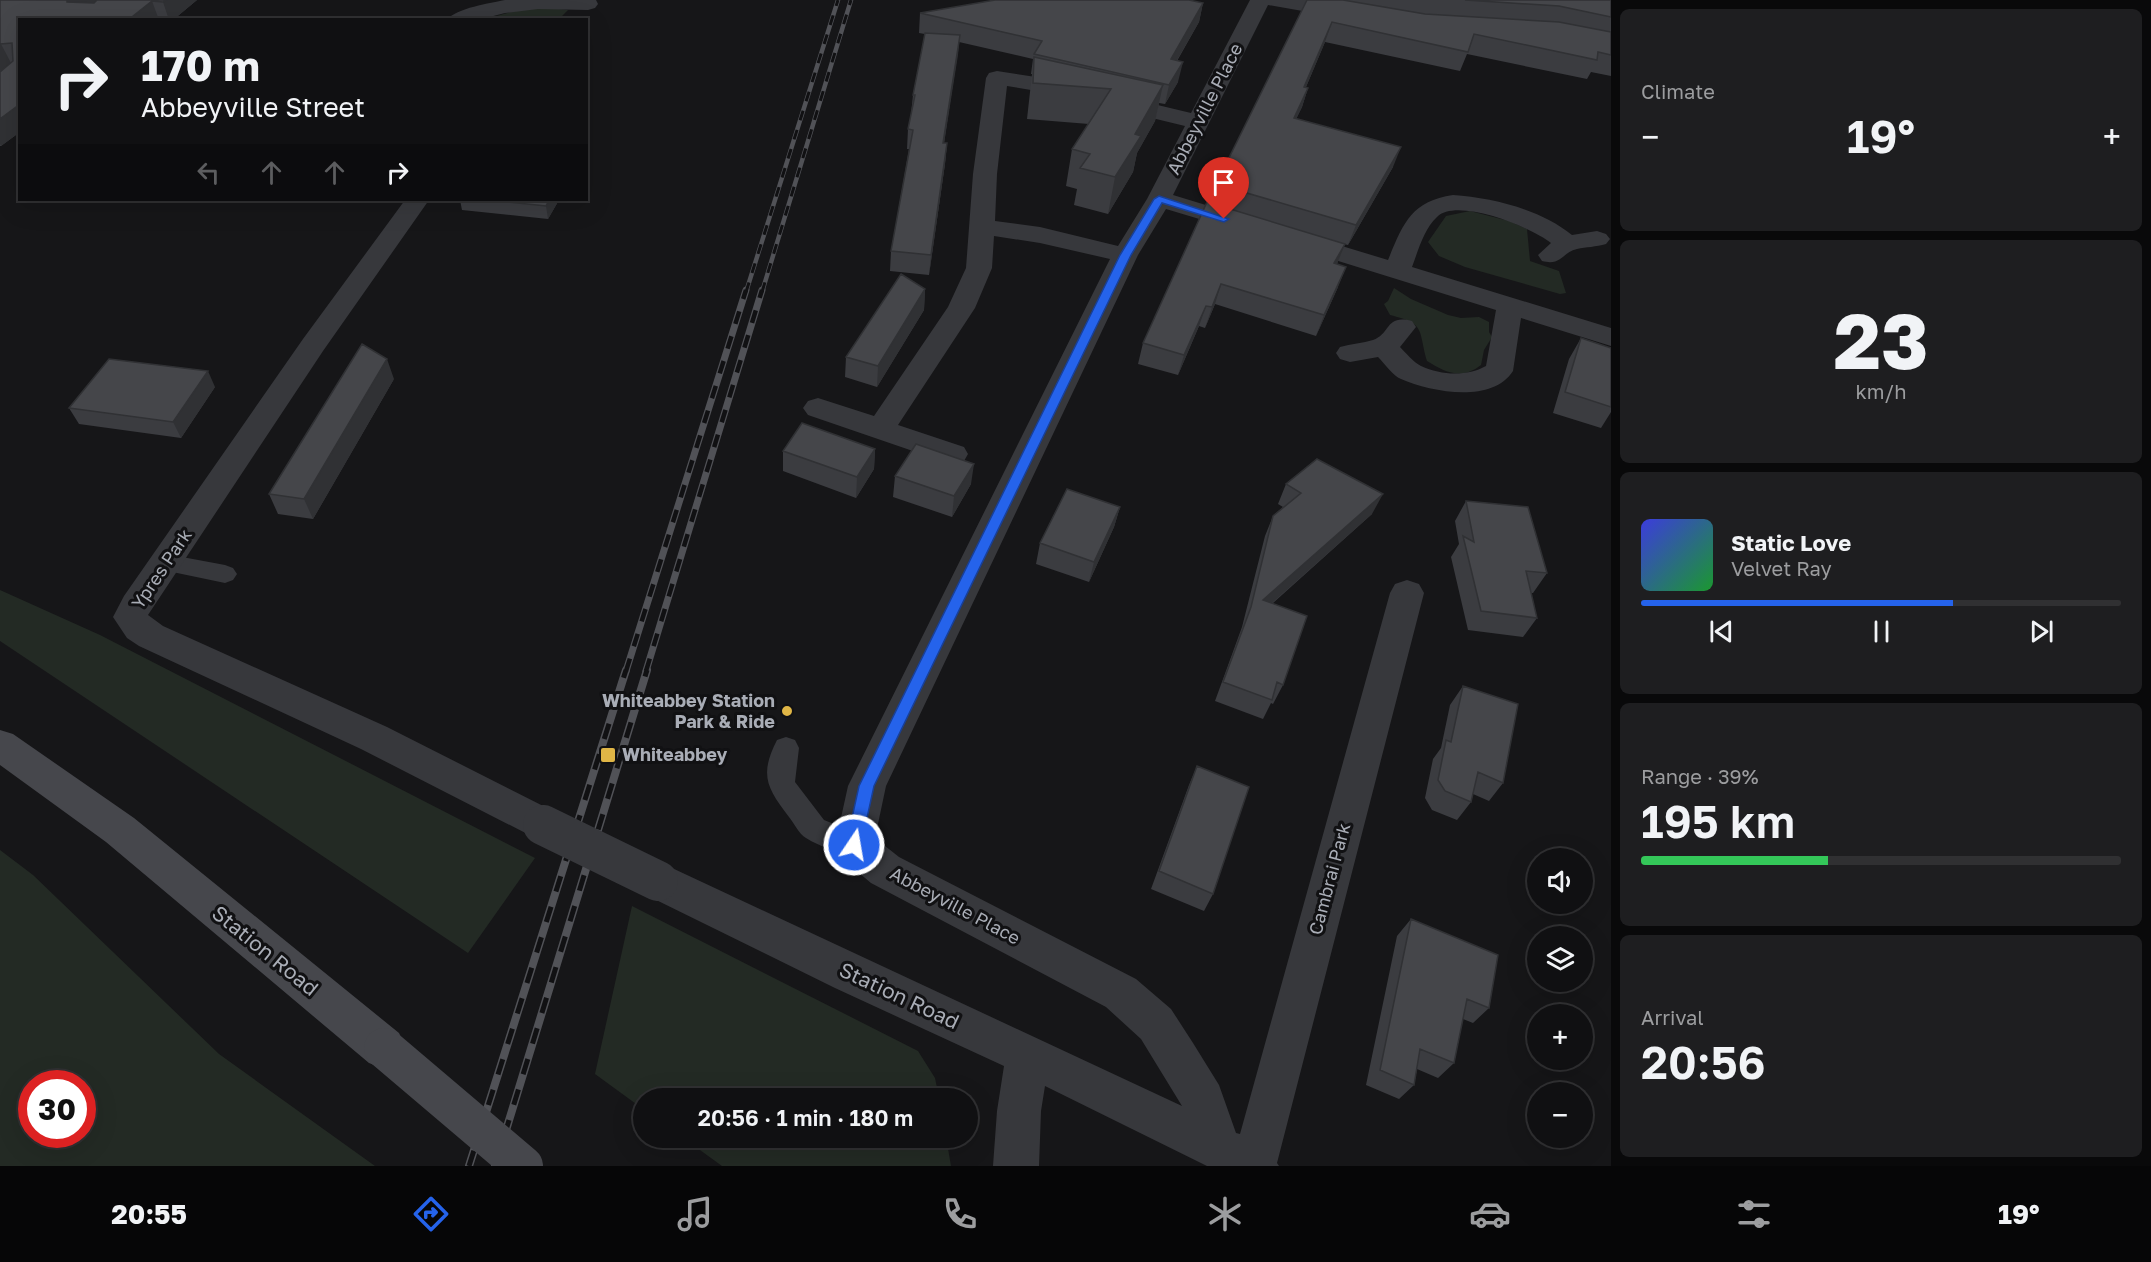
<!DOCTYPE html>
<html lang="en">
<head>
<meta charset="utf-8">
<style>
  body { margin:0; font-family:"Golos Text",sans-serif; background:#1e1e20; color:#f1f3f6; height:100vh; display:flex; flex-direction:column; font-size:22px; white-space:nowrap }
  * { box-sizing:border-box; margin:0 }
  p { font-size:20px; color:#9c9d9f }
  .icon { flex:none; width:33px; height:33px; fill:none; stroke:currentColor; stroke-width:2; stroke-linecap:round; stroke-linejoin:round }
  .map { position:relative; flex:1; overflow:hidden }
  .drawer { display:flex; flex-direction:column; gap:9px; padding:9px; background:#09090a; width:540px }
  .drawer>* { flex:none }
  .guide { position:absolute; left:18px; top:18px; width:570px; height:183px; border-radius:0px; box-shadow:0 6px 24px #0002,0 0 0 2px #303032; background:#101012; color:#f1f3f6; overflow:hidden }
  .tools { position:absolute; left:1527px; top:848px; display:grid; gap:12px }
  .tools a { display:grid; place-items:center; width:66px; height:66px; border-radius:50%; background:#101012; box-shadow:0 6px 24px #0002,0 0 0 2px #303032; font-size:30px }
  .speed { position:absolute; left:18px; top:1070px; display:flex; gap:12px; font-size:30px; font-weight:700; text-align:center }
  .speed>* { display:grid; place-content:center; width:78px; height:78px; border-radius:50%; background:#101012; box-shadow:0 6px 24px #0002,0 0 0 2px #303032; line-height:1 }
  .speed .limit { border:9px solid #d22; background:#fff; color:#111 }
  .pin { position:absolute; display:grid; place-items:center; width:51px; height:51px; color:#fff; margin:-62px -26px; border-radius:50% 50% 50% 0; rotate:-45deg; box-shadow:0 0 6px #0007 }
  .pin .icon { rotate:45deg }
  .me { position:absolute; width:66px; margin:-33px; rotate:12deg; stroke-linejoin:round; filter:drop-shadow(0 0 4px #0008) }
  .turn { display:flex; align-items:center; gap:21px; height:126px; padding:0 24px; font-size:27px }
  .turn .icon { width:78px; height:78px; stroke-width:2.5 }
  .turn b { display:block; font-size:42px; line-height:51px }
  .lanes { display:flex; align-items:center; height:57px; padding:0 24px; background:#0003; justify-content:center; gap:30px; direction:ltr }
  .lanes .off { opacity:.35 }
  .big { font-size:45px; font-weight:600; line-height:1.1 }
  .drawer .tile { flex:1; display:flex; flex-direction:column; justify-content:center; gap:9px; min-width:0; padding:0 21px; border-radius:9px; background:#1e1e20 }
  .drawer .dial { align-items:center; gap:0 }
  .dial b { font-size:78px; line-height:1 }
  .song { display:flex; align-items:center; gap:18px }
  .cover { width:72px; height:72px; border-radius:9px; background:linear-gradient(135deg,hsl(240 70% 55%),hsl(130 70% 35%)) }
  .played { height:6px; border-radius:3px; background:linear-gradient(90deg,#2563eb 65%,#303032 65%) }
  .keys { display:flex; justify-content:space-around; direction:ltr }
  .heat { display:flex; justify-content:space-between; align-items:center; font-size:33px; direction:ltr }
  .charge { height:9px; border-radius:4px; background:linear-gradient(90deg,#34c759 39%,#303032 0) }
  .trip { position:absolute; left:633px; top:1088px; width:345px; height:60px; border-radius:30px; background:#101012; box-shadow:0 6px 24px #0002,0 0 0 2px #303032; font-weight:600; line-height:60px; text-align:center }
  .tabs { display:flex; height:96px; justify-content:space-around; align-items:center; background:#060607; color:#9c9d9f }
  .tabs .icon { width:42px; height:42px }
  .tabs .on { color:#2563eb }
  .tabs b { font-size:27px; color:#f1f3f6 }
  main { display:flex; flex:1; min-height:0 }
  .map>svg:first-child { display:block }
  .green { fill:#232a24; fill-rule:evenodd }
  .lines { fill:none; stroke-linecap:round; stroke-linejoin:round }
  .lane { fill:#37383c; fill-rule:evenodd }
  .street { fill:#37383c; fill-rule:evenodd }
  .secondary { fill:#46474c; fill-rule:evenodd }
  .rail-far2-casing { stroke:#515257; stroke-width:4.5 }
  .rail-far1-casing { stroke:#515257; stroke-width:7 }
  .rail-casing { stroke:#515257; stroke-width:8 }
  .rail-far2 { stroke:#111113; stroke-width:3; stroke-dasharray:10; stroke-linecap:butt }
  .rail-far1 { stroke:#111113; stroke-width:4.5; stroke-dasharray:13; stroke-linecap:butt }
  .rail { stroke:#111113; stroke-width:5; stroke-dasharray:16; stroke-linecap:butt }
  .street-bridge { stroke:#37383c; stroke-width:40 }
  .secondary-bridge { stroke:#46474c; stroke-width:40 }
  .wall { fill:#3b3c40 }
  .shaded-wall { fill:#303134 }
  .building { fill:#45464a; stroke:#303134; stroke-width:1.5 }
  .route { fill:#2563eb; stroke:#184099; stroke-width:1.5 }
  .poi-dot { fill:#e0b646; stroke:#111113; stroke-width:2 }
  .labels { text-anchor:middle; stroke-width:6; stroke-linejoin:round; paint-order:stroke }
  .street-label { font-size:18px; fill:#a9adb6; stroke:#111113 }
  .poi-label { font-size:18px; font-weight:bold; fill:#a9adb6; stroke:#111113; text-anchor:end }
  .near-street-label { font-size:21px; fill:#a9adb6; stroke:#111113 }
</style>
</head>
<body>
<main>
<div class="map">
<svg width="1611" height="1166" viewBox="0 0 1611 1166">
  <rect width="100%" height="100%" fill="#161618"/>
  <path class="green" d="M532 6 568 10 559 19 482 20Z
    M1470 211 1509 221 1527 229 1530 261 1559 271 1566 293 1560 294 1465 267 1439 256 1428 242 1446 216Z
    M1394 288 1411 299 1448 315 1461 318 1479 317 1489 322V332L1492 337 1484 350 1481 365C1462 380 1446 373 1427 361 1418 329 1426 324 1390 315L1384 304 1388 301Z
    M0 590 100 635 535 858 468 953 0 641Z
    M0 850 33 875 219 1054 375 1166H0ZM32 1083H82V1134H32Z
    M632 906 918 1051 935 1078 939 1098H644L643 1109 595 1074Z
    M682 1137H946L951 1166H722Z"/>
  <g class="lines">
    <path class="lane" d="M166 554 225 565 233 568 237 574 233 580 225 583 158 569 154 563 158 557Z
      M786 737 795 740 799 748 795 782 824 820 864 836 868 845 864 854 854 858C839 852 820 847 806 838 799 834 794 823 789 817 767 788 759 775 777 740Z"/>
    <path class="street" d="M505 0H596L598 4 595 8 588 10 538 9 505 13 478 20H447C456 8 491 3 505 0Z
      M1250 0H1308L1355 9 1358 13 1355 17 1348 19 1268 5 1173 195 1255 220 1259 225 1255 230 1246 233 1166 209 1138 255 886 786 875 838 899 857 1136 979 1171 1009 1193 1043 1219 1085 1236 1133 1240 1134 1390 593 1395 584 1407 580 1419 584 1424 593 1277 1163 1279 1166H1207L1045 1086 1041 1111 1039 1166H993L997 1111 1004 1066 835 988 644 894 638 881 644 868 658 863 672 868 1182 1106 1141 1039 1106 1007 871 883 840 857 835 845 848 786 1110 259 1040 243 994 236 992 268 975 308 898 425 964 447 968 454 964 461 953 465 942 461 808 415 803 408 808 401 818 398 874 416 948 307 966 268 973 174 986 78 989 73 997 71 1049 79 1191 113ZM1007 86 1049 93 1185 126 1147 199 1118 246 1040 227 995 221 997 174Z
      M1453 195C1493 198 1540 209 1572 235L1597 231 1606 234 1610 239 1606 244C1596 247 1586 247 1577 249 1561 253 1562 266 1542 261L1538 255 1551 243C1531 227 1457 197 1437 217 1424 229 1418 251 1412 267L1611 328V346L1521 318 1513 371C1492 404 1431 392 1401 379 1393 376 1385 364 1378 357L1350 362 1340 359 1336 353 1340 347C1351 344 1363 343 1373 340 1391 334 1385 314 1412 321L1416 327 1400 347C1406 353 1413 362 1421 366 1441 375 1466 377 1486 366L1496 310 1290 246 1286 241 1290 236 1299 233 1388 260C1403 224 1411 201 1453 195Z
      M405 200H429L323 351 148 615 163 626 387 727 557 813 562 825 557 837 543 842 361 749 139 646 127 638 113 617 124 596 303 339Z"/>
    <path class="secondary" d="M0 730 13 734 134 818 399 1033 406 1048 399 1063 384 1069 369 1063 106 842 0 765Z"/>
    <defs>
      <path id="rail-far2" d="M746 292 838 0
        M762 292 851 0"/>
      <path id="rail-far1" d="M626 671 746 290
        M646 671 762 290"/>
      <path id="rail" d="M469 1166 626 670
        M495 1166 647 670"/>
    </defs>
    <use href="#rail-far2" class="rail-far2-casing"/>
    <use href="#rail-far1" class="rail-far1-casing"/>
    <use href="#rail" class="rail-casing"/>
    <use href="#rail-far2" class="rail-far2"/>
    <use href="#rail-far1" class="rail-far1"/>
    <use href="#rail" class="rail"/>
    <path class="street-bridge" d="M543 825 658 881"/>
    <path class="secondary-bridge" d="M384 1048 523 1166"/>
  </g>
  <path class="wall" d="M0 0H197L173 20H20V132L1 146H0Z
    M1307 0H1611V76L1591 72 1587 79 1467 54 1460 71 1325 42 1306 87 1308 88 1302 107 1296 119 1393 167 1348 245 1344 244 1337 264 1338 287 1316 336 1215 304 1205 328 1199 326 1178 375 1138 364 1143 343 1210 203 1216 184Z
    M1203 3 1199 22 1177 61 1178 82 1165 104 1159 103 1155 121 1137 153 1133 172 1108 214 1074 205 1077 189 1066 186 1072 149 1089 124 1027 119 1032 74H1031L1033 59 959 42 944 143H947L945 164 929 275 890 271 891 251 909 149H907L908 129 911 114 913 95 925 34 919 33 920 13Z
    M460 200H559L548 219 462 210Z
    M925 289 924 310 877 387 845 377 846 357Z
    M1581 338 1611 348V412L1601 428 1553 413 1569 359Z
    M394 379 313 519 278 514 269 494Z
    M215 387 181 438 79 424 69 408Z
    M875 449 874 469 856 498 783 471V451Z
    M895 476 971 484 952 517 893 497Z
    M1286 484 1372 514 1273 603 1283 685 1273 704 1271 703 1263 719 1215 701 1242 627 1265 536 1273 516 1283 507 1278 504Z
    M1466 501 1547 573 1533 593H1531L1537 618 1523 637 1468 630 1451 557 1459 544 1455 521Z
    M1120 507 1114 527 1089 582 1036 564 1040 543Z
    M1463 686 1503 783 1489 801 1473 794 1471 802 1457 820 1432 810 1425 798 1433 759 1441 748 1450 705Z
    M1197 766 1213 894 1204 911 1151 889 1189 785Z
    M1411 919 1489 1008 1473 1023 1463 1019 1454 1063 1438 1078 1417 1069 1414 1085 1399 1099 1366 1085 1397 936Z"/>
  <path class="shaded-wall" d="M67 0H97L76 18 67 2Z
    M166 0H197L173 20H169L163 2Z
    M152 1 159 20H128Z
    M1203 3 1199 22 1166 79 1171 59Z
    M1332 22 1325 42 1298 106 1304 87Z
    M960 35 958 55 941 163 943 143Z
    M0 44H1L11 63 0 71Z
    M1183 62 1178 82 1165 104 1169 85Z
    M1163 85 1155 121 1137 153 1133 172 1108 214 1115 177 1135 134Z
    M1308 88 1302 107 1287 138 1294 118Z
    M20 104V132L1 146 0 144V119Z
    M947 143 945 164 929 275 931 255Z
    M1401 147 1393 167 1348 245 1356 225Z
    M549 200H559L548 219 546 206Z
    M1345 244 1337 264 1334 263Z
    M1346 267 1338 287 1316 336 1324 315Z
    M1221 284 1215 304 1205 328 1212 307Z
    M925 289 924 310 877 387 878 366Z
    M1206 306 1199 326 1178 375 1184 355Z
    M387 359 394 379 313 519 304 499Z
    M208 371 215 387 181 438 173 422Z
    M875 449 874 469 856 498 857 477Z
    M974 464 971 484 952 517 954 496Z
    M1383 494 1372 514 1254 619 1263 600Z
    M1120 507 1114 527 1089 582 1094 562Z"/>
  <path class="building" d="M0 0H67V2L94 3 97 0H166L163 2 152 1 128 20H20V104L0 119V72L13 61 12 43 0 44Z
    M995 0H1189L1203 3 1171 59 1183 62 1169 85 1034 54 1042 41 920 13Z
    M1307 0H1343L1425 14 1559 22 1611 32V55L1598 52 1597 60 1474 34 1468 52 1332 22 1304 87 1308 88 1294 118 1401 147 1356 225 1216 184Z
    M1465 0H1611V17L1559 6Z
    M925 33 960 35 943 143H947L931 255 891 251 913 130 908 129 915 95H913Z
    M1034 57 1163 85 1135 134 1141 136 1115 177 1080 168 1090 154 1072 149 1111 89 1033 83Z
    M489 200H549L546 206Z
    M1207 202 1345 244 1334 263 1346 267 1324 315 1221 284 1212 307 1206 306 1184 355 1143 343Z
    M901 274 925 289 878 366 846 357Z
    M1581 338 1611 348V407L1565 392Z
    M362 344 387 359 304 499 269 494Z
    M109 359 208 371 173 422 69 408Z
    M802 423 875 449 857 477 783 451Z
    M916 444 974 464 954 496 895 476Z
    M1317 459 1383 494 1263 600 1307 616 1283 685 1277 682 1272 700 1223 682 1251 607 1273 516 1301 493 1286 484Z
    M1067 489 1120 507 1094 562 1040 543Z
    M1466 501 1528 507 1547 573 1526 571 1537 618 1481 611 1463 536 1474 542Z
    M1463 686 1518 704 1503 783 1478 772 1471 802 1445 791 1438 780 1446 740 1451 742Z
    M1197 766 1249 787 1213 894 1159 871Z
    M1411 919 1498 955 1489 1008 1467 999 1454 1063 1420 1049 1414 1085 1380 1070Z"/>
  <path class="route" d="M1159 196 1229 219 1224 222 1162 203 1131 255 874 786 860 850 854 852 848 850 846 845 859 786 1120 255 1154 199Z"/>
  <g class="poi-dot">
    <circle cx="787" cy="711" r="6"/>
    <rect x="600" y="747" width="16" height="16" rx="3"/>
  </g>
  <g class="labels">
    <g class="street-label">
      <text transform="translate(1205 109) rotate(-63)" y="6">Abbeyville Place</text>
      <text transform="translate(162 569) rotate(-56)" y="6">Ypres Park</text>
      <text transform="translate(1330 879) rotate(-75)" y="6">Cambrai Park</text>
      <text transform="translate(955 906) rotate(28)" y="6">Abbeyville Place</text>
    </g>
    <g class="poi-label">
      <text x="775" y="707">Whiteabbey Station<tspan x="775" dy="21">Park &amp; Ride</tspan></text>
      <text x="622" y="761" text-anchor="start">Whiteabbey</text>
    </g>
    <g class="near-street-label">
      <text transform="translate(265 951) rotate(39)" y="7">Station Road</text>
      <text transform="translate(899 996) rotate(25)" y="7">Station Road</text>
    </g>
  </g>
</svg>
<div class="tools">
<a><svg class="icon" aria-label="sound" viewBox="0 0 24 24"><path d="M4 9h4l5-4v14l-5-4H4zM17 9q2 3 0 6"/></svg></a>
<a><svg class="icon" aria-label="layers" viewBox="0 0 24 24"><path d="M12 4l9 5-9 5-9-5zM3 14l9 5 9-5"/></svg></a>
<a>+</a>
<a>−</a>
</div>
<div class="speed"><div class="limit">30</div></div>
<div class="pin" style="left:1224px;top:219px;background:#d93025"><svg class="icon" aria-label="arrive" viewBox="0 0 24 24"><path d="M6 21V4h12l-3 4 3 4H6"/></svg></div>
<svg class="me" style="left:854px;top:845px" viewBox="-20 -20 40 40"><circle r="17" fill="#2563eb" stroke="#fff" stroke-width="3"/><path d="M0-11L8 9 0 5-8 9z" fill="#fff"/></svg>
<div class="trip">20:56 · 1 min · 180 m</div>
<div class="guide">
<div class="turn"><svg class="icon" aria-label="right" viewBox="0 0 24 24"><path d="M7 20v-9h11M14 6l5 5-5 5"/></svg><div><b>170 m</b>Abbeyville Street</div></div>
<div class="lanes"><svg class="icon off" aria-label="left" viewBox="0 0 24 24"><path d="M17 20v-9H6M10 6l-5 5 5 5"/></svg><svg class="icon off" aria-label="ahead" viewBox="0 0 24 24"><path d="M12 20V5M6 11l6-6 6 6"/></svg><svg class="icon off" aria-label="ahead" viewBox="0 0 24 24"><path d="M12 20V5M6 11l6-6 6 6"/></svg><svg class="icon" aria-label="right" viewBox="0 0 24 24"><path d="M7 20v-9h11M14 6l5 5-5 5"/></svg></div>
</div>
</div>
<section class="drawer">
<div class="tile"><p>Climate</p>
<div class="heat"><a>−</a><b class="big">19°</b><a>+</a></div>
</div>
<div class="tile dial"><b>23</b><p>km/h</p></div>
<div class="tile">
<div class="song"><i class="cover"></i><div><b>Static Love</b><p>Velvet Ray</p></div></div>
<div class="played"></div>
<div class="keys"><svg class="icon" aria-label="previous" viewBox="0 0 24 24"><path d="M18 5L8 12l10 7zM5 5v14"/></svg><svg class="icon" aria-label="pause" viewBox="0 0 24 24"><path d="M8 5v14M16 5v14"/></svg><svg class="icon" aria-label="next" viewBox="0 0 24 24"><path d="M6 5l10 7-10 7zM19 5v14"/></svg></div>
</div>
<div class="tile"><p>Range · 39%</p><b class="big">195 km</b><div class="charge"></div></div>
<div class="tile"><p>Arrival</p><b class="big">20:56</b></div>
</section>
</main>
<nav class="tabs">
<b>20:55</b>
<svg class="icon on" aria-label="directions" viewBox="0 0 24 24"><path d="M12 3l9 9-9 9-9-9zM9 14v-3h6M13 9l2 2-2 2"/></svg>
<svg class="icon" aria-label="music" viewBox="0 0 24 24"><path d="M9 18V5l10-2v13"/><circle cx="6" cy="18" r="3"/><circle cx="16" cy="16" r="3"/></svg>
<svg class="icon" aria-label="phone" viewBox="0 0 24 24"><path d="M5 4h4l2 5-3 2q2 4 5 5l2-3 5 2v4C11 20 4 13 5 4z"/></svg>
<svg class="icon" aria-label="climate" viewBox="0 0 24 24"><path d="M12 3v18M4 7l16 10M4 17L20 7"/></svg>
<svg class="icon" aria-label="car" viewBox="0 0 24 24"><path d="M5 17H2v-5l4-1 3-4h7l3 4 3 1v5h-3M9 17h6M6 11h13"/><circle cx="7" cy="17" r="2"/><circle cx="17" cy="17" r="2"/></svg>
<svg class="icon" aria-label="filters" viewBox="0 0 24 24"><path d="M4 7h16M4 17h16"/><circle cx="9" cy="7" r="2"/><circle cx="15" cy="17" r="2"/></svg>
<b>19°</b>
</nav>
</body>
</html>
